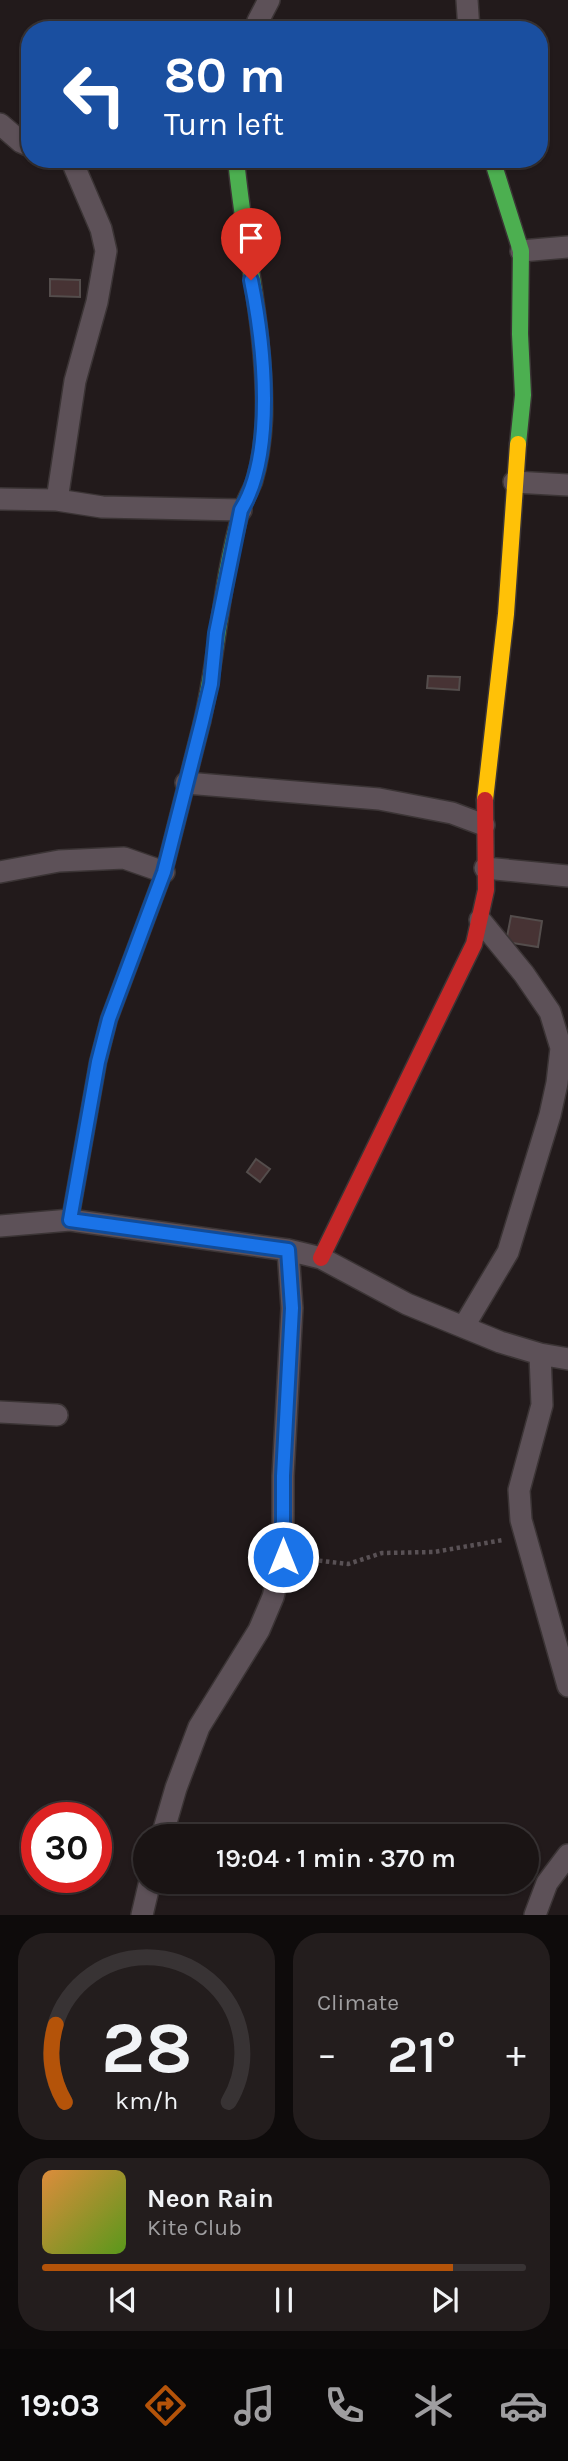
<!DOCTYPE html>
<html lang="en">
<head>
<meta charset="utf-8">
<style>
  body { margin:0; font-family:Karla,sans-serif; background:#231d1d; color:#f1f3f6; height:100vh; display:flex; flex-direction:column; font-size:26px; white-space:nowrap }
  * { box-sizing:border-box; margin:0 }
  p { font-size:23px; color:#9f9ea0 }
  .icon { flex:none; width:38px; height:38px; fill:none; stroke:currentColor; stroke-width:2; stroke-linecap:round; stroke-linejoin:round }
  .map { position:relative; height:1915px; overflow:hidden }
  .sheet { display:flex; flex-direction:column; gap:18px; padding:18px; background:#0e0b0b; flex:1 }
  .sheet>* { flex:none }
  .top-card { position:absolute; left:21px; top:21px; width:527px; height:147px; border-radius:28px; box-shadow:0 2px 5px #0004,0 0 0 2px #383334; background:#1a4fa0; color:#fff; overflow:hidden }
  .speed { position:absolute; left:21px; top:1802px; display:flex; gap:14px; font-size:35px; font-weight:700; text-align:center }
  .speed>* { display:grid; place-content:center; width:91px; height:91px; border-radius:50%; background:#1a1414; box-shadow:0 2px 5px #0004,0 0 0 2px #383334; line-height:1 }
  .speed .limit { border:10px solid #d22; background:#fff; color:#111 }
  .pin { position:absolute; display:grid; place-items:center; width:60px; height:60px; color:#fff; margin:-72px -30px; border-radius:50% 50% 50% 0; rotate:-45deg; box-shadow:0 0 7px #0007 }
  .pin .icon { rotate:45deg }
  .me { position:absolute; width:77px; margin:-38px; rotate:0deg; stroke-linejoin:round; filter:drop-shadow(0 0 5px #0008) }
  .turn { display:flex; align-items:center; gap:24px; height:147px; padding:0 28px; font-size:32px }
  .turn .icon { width:91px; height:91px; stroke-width:2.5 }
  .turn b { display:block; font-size:49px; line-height:60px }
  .big { font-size:52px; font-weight:600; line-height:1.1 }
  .sheet .tile { flex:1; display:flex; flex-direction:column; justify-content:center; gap:10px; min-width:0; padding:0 24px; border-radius:28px; background:#231d1d }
  .sheet .dial { align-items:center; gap:0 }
  .dial svg { height:182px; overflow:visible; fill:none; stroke:#383334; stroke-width:7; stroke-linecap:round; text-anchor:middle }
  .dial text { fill:#f1f3f6; stroke:none }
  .song { display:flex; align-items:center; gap:21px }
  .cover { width:84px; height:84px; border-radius:10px; background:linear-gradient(135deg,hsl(30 70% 55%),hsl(90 70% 35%)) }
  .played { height:7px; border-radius:4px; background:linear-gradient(90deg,#b45309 85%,#383334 85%) }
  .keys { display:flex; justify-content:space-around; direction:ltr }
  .heat { display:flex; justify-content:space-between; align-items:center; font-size:38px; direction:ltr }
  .sheet .tiles { flex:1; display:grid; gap:18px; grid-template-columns:1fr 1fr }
  .tile:last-child { grid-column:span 2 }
  .trip { position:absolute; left:133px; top:1824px; width:406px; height:70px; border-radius:35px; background:#1a1414; box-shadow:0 2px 5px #0004,0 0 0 2px #383334; font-weight:600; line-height:70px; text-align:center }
  .tabs { display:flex; height:112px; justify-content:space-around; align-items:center; background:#0a0808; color:#9f9ea0 }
  .tabs .icon { width:49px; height:49px }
  .tabs .selected { color:#b45309 }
  .tabs b { font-size:32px; color:#f1f3f6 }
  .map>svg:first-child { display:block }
  .building { fill:#473334; stroke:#544d4c; stroke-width:2 }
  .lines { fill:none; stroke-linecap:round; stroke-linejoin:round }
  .street-casing { stroke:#3b3435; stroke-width:24 }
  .fast-casing { stroke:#3b3435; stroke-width:19 }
  .slow-casing { stroke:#3b3435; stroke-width:19 }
  .jam-casing { stroke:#3b3435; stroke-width:19 }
  .path { stroke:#595155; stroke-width:4.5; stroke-dasharray:3.5 3.5; stroke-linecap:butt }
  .street { stroke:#5d5158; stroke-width:21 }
  .fast { stroke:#4caf50; stroke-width:16 }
  .slow { stroke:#ffc107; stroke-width:16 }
  .jam { stroke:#c62828; stroke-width:16 }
  .route-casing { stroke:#114b97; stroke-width:18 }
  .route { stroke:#1a73e8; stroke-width:12 }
</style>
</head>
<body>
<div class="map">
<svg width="568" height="1915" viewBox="0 0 568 1915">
  <rect width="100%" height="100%" fill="#221a1b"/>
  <path class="building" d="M30 109V124L23 115Z
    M50 279 80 280V297L50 296Z
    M428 676 460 677 459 690 427 688Z
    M511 916 542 921 538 947 506 942Z
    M256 1159 270 1169 260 1182 247 1172Z"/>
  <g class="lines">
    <defs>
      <path id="street" d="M467 0 469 30
        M257 30 258 21 269 0
        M0 124 21 142 30 146
        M521 251 568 247
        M514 482 568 485
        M0 499 57 500 102 507 241 510
        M57 500 75 381 97 302 106 251 101 229 71 159
        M186 783 379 799 452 813 484 825
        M485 868 568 876
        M0 872 59 861 124 858 164 872
        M0 1226 70 1220 288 1250 321 1258 407 1304 500 1342 540 1354 568 1359
        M464 1326 508 1252 550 1115 557 1083 561 1048 550 1012 524 974 480 920
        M540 1354 542 1405 519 1490 521 1520 568 1686
        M0 1412 57 1415
        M162 1836 176 1788 199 1727 259 1630 273 1597 283 1557V1476L292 1308 288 1250
        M142 1915 150 1881
        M535 1915 547 1883 568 1855"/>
      <path id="fast" d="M492 159 521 251 520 334 523 395 518 444
        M202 722C218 653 221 580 241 512 244 501 250 492 254 482 260 462 263 440 264 419 266 332 244 246 236 159"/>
      <path id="slow" d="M485 800 506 614 518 444
        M70 1220 98 1062 109 1019 164 872 202 722"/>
      <path id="jam" d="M321 1258 474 944 486 890 485 800"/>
    </defs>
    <use href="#street" class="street-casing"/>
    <use href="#fast" class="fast-casing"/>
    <use href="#slow" class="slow-casing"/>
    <use href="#jam" class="jam-casing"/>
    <path class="path" d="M305 1559 348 1564 382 1553 434 1552 503 1540"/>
    <use href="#street" class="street"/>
    <use href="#fast" class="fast"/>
    <use href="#slow" class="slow"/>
    <use href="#jam" class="jam"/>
  </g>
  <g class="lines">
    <defs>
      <path id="route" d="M251 280C264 344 276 453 241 510L216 633 211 684 202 722 164 872 109 1019 98 1062 70 1220 288 1250 292 1308 283 1476V1557"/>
    </defs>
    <use href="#route" class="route-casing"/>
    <use href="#route" class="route"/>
  </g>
</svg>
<div class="speed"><div class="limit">30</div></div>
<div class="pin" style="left:251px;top:280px;background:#d93025"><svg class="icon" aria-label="arrive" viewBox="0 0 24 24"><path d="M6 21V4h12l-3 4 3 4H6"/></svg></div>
<svg class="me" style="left:283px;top:1557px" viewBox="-20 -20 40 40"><circle r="17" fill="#1a73e8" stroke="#fff" stroke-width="3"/><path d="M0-11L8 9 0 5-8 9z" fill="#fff"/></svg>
<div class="trip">19:04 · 1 min · 370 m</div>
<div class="top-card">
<div class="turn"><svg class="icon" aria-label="left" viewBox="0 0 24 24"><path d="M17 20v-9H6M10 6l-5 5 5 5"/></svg><div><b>80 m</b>Turn left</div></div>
</div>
</div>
<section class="sheet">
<div class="tiles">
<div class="tile dial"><svg viewBox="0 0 100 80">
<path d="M14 69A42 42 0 1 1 86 69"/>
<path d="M14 69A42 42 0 0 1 10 35" stroke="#b45309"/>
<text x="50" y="56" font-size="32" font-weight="700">28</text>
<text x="50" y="72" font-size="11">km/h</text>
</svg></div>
<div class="tile"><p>Climate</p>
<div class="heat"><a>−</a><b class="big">21°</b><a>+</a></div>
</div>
<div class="tile">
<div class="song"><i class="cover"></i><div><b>Neon Rain</b><p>Kite Club</p></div></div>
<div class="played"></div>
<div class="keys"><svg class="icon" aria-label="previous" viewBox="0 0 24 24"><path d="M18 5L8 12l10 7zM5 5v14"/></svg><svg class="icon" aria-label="pause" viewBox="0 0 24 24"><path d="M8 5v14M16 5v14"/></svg><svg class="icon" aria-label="next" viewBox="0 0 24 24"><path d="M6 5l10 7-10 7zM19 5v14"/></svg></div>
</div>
</div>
</section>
<nav class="tabs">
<b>19:03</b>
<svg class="icon selected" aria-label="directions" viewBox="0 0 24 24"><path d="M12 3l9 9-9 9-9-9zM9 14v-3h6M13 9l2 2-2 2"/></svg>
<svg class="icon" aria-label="music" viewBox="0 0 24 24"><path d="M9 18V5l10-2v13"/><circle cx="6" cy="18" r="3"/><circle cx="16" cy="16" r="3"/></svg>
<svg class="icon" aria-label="phone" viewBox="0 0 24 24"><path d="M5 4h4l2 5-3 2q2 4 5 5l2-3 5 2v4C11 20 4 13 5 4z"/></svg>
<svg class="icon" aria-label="climate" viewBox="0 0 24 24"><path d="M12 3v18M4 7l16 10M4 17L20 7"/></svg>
<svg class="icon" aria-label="car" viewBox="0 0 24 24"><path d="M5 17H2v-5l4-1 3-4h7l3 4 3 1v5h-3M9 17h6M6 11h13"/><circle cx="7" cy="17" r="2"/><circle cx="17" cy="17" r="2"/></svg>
</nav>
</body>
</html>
